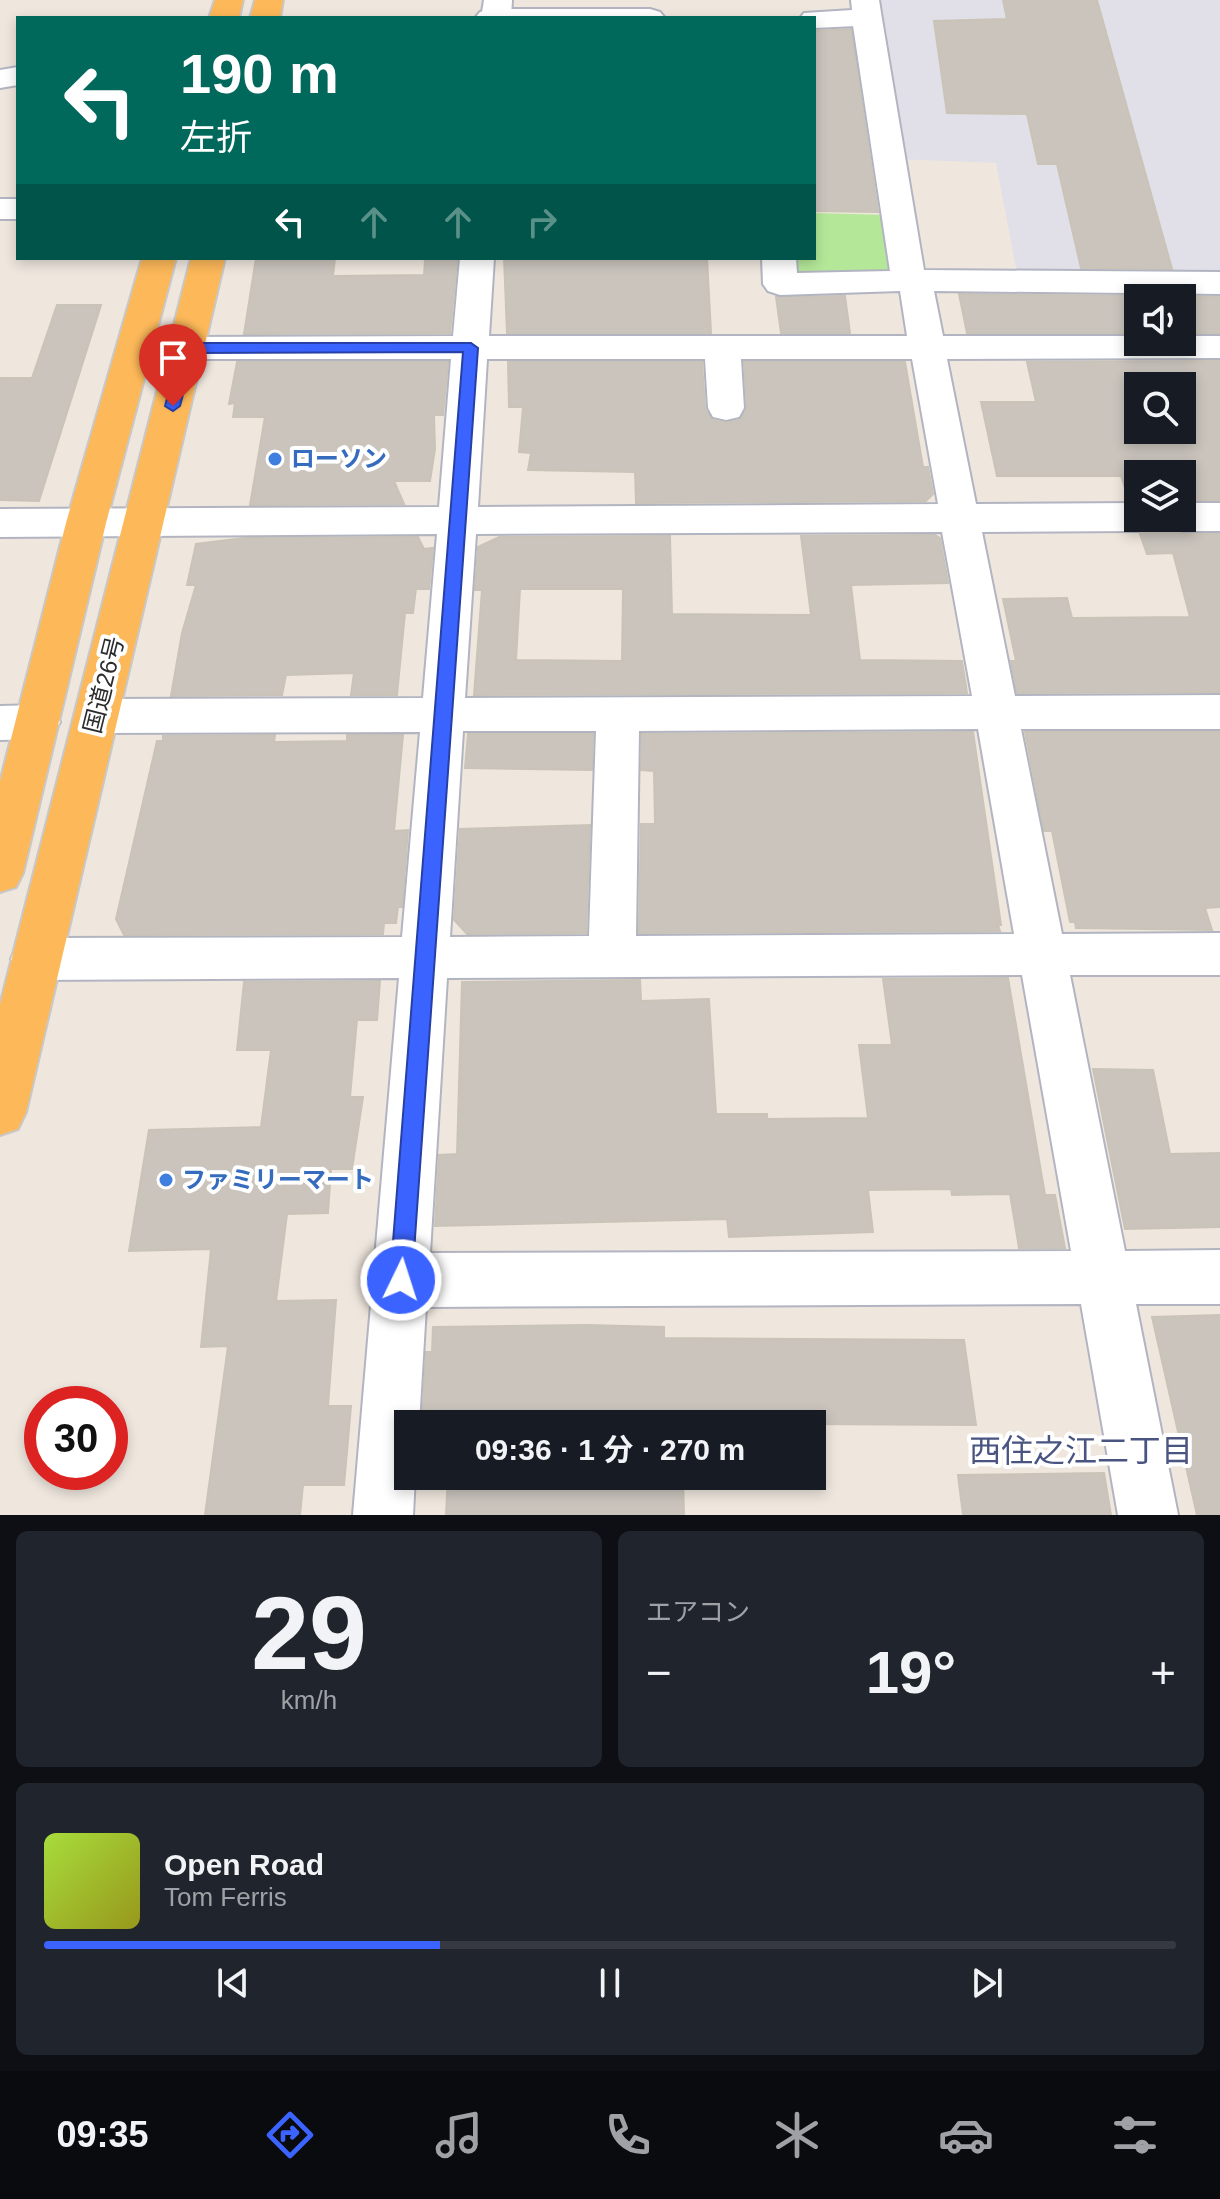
<!DOCTYPE html>
<html lang="ja">
<head>
<meta charset="utf-8">
<style>
  body { margin:0; font-family:Helvetica,"Noto Sans JP",sans-serif; background:#20242c; color:#f1f3f6; height:100vh; display:flex; flex-direction:column; font-size:30px; white-space:nowrap }
  * { box-sizing:border-box; margin:0 }
  p { font-size:26px; color:#9ea1a6 }
  .icon { flex:none; width:44px; height:44px; fill:none; stroke:currentColor; stroke-width:2; stroke-linecap:round; stroke-linejoin:round }
  .map { position:relative; height:1515px; overflow:hidden }
  .drawer { display:flex; flex-direction:column; gap:16px; padding:16px; background:#0d0f14; flex:1 }
  .drawer>* { flex:none }
  .top-card { position:absolute; left:16px; top:16px; width:800px; height:244px; border-radius:0px; box-shadow:0 4px 12px #0003; background:#00695c; color:#fff; overflow:hidden }
  .tools { position:absolute; left:1124px; top:284px; display:grid; gap:16px }
  .tools a { display:grid; place-items:center; width:72px; height:72px; border-radius:0px; background:#171b24; box-shadow:0 4px 12px #0003; font-size:40px }
  .speed { position:absolute; left:24px; top:1386px; display:flex; gap:16px; font-size:40px; font-weight:700; text-align:center }
  .speed>* { display:grid; place-content:center; width:104px; height:104px; border-radius:50%; background:#171b24; box-shadow:0 4px 12px #0003; line-height:1 }
  .speed .limit { border:12px solid #d22; background:#fff; color:#111 }
  .pin { position:absolute; display:grid; place-items:center; width:68px; height:68px; color:#fff; margin:-82px -34px; border-radius:50% 50% 50% 0; rotate:-45deg; box-shadow:0 0 8px #0007 }
  .pin .icon { rotate:45deg }
  .me { position:absolute; width:88px; margin:-44px; rotate:4deg; stroke-linejoin:round; filter:drop-shadow(0 0 6px #0008) }
  .turn { display:flex; align-items:center; gap:28px; height:168px; padding:0 32px; font-size:36px }
  .turn .icon { width:104px; height:104px; stroke-width:2.5 }
  .turn b { display:block; font-size:56px; line-height:68px }
  .lanes { display:flex; align-items:center; height:76px; padding:0 32px; background:#0003; justify-content:center; gap:40px; direction:ltr }
  .lanes .off { opacity:.35 }
  .big { font-size:60px; font-weight:700; line-height:1.1 }
  .drawer .widget { flex:1; display:flex; flex-direction:column; justify-content:center; gap:12px; min-width:0; padding:0 28px; border-radius:12px; background:#20242c }
  .drawer .dial { align-items:center; gap:0 }
  .dial b { font-size:104px; line-height:1 }
  .song { display:flex; align-items:center; gap:24px }
  .cover { width:96px; height:96px; border-radius:12px; background:linear-gradient(135deg,hsl(80 70% 55%),hsl(60 70% 35%)) }
  .played { height:8px; border-radius:4px; background:linear-gradient(90deg,#3b63ff 35%,#363941 35%) }
  .keys { display:flex; justify-content:space-around; direction:ltr }
  .heat { display:flex; justify-content:space-between; align-items:center; font-size:44px; direction:ltr }
  .drawer .tiles { flex:1; display:grid; gap:16px; grid-template-columns:1fr 1fr }
  .widget:last-child { grid-column:span 2 }
  .trip { position:absolute; left:394px; top:1410px; width:432px; height:80px; border-radius:0px; background:#171b24; box-shadow:0 4px 12px #0003; font-weight:700; line-height:80px; text-align:center }
  .tab-bar { display:flex; height:128px; justify-content:space-around; align-items:center; background:#090b0e; color:#9ea1a6 }
  .tab-bar .icon { width:56px; height:56px }
  .tab-bar .active { color:#3b63ff }
  .tab-bar b { font-size:36px; color:#f1f3f6 }
  .map>svg:first-child { display:block }
  .industrial { fill:#e1dfe7 }
  .green { fill:#b4e898 }
  .building { fill:#cac4bd; stroke:#cac3b7; stroke-width:2; fill-rule:evenodd }
  .lines { fill:none; stroke-linecap:round; stroke-linejoin:round }
  .minor-casing { stroke:#b2b5c1; stroke-width:4 }
  .tertiary-casing { stroke:#b2b5c1; stroke-width:4 }
  .trunk-casing { stroke:#c8c8c8; stroke-width:4 }
  .minor { fill:#fff; fill-rule:evenodd }
  .tertiary { fill:#fff; fill-rule:evenodd }
  .trunk { fill:#fcb859; fill-rule:evenodd }
  .route { fill:#3b63ff; stroke:#2640a6; stroke-width:2 }
  .shop-dot { fill:#3f7fe0; stroke:#fff; stroke-width:3 }
  .labels { text-anchor:middle; stroke-width:8; stroke-linejoin:round; paint-order:stroke }
  .shop-label { font-size:24px; font-weight:bold; fill:#366cbe; stroke:#fff; text-anchor:start }
  .street-label { font-size:24px; fill:#2c2c2c; stroke:#fff }
  .near-neighbourhood-label { font-size:32px; fill:#495480; stroke:#fff }
</style>
</head>
<body>
<div class="map">
<svg width="1220" height="1515" viewBox="0 0 1220 1515">
  <rect width="100%" height="100%" fill="#efe7de"/>
  <path class="industrial" d="M878 0H1220V277L1017 273 996 163 897 159Z"/>
  <path class="green" d="M814 213 889 215 897 279 789 280 788 258H814Z"/>
  <path class="building" d="M1003 0H1097L1172 269 1081 268 1057 164H1038L1027 114 947 113 934 21 1007 19Z
    M851 29 878 212 814 211V31Z
    M256 258H335L333 276 424 275 425 260H457L450 333 244 334Z
    M504 258H707L711 333H507Z
    M959 294 1220 297V333H1182V298H1138V333H967Z
    M845 296 850 333H781L776 297Z
    M57 305H101L39 501 0 500V378H32Z
    M1220 361V500H1182V474H1138V500H1129L1121 476H997L981 402H1036L1027 362ZM1138 386H1182V430H1138Z
    M237 362H448L443 415H434L435 449 430 481H394L404 504 250 505 265 417H233L235 403 229 404Z
    M508 362H702L705 409 712 420 725 423 740 420 747 409 744 362H905L923 467H928L933 494 926 501 636 503 635 472 528 470 531 453 519 452 523 407H509Z
    M1160 518 1167 530 1181 534H1220V692L1017 693 1011 661H1016L1003 599 1067 598 1072 618 1190 617 1173 553 1147 554 1140 534 1153 530Z
    M935 535 940 538 948 583 851 585 860 660 962 661 967 693 474 695 482 590H475L478 547 499 537 670 536 672 614 811 615 801 536ZM520 589H623L622 661 516 660Z
    M418 537 424 549 433 548 429 589H416L413 613H405L397 695H351L354 673 286 675 282 695 171 696 182 633 196 585H187L196 544 244 538Z
    M973 732 1001 925H998L1000 931 639 933 641 824H655L654 771 641 770 642 734Z
    M1025 732H1220V907L1205 908 1212 930 1076 928 1075 922H1070L1052 831H1044Z
    M468 734H593L592 770 465 768Z
    M275 735 274 742 347 741V735H403L394 831 408 830 402 907H398L396 923H384L383 934 124 935 116 919 157 741H163V736Z
    M590 825 586 933 467 934 454 920 460 829Z
    M1008 978 1045 1195H1055L1065 1248H1019L1010 1194 952 1195 951 1189 868 1190 873 1232 729 1237 727 1219 435 1226 439 1155 457 1154 462 982 640 980 641 1001 709 999 716 1114H767V1119L868 1118 859 1045H892L883 979Z
    M380 981 377 1020H357L350 1097H363L352 1169H331L328 1213 287 1214 276 1301 336 1300 328 1406H351L344 1485H303L300 1515H205L228 1346 201 1347 211 1249 129 1251 149 1130 261 1127 271 1050H237L244 982Z
    M1093 1069 1153 1070 1170 1154 1220 1153V1227L1125 1229Z
    M1220 1315V1515H1197L1152 1317Z
    M587 1325 664 1327V1338L964 1340 976 1425 422 1422 426 1352H432L433 1327Z
    M1104 1473 1111 1515H963L958 1475Z
    M448 1476H683L684 1515H446Z"/>
  <g class="lines">
    <defs>
      <path id="minor" d="M484 0H512L511 18H481Z
        M867 10 877 13 882 19 924 270 1220 272V294L934 291 943 336H1138V342H1182V336H1220V358L947 359 976 504 1138 503V518H1157L1152 527 1138 531 982 532 1015 696 1220 695V729H1021L1062 934 1220 933V975H1070L1125 1251 1220 1250V1304H1136L1178 1515H1118L1081 1304 426 1307 419 1424H408V1476H415L413 1515H353L399 978 35 980 18 974 11 959 18 944 35 938 402 937 420 732 97 733 82 728 75 716 82 704 97 699 423 698 437 534 0 537V509L439 507 451 359H188L175 356 170 348 175 340 188 337 453 336 460 258H494L489 336H907L900 291 780 295 768 291 763 284 762 258H796L797 273 890 271 852 19 857 13ZM487 359H705L708 408 713 417 726 420 739 417 744 408 741 359H912L938 504 478 507ZM942 532 972 696 465 698 476 534ZM978 729 1014 934 636 936 639 731ZM463 731H596L589 936 450 937ZM1022 975 1071 1251 430 1253 447 978Z
        M18 67V85L0 88V70Z
        M0 199H18V219H0Z
        M1182 503H1220V531H1182L1168 527 1163 518H1182Z
        M38 705 53 710 60 722 53 734 38 739 0 740V706Z"/>
      <path id="tertiary" d="M851 0H879L882 19 877 25 814 28V18H800L804 13 852 10Z
        M490 9H650L660 12 665 18H475L480 12Z"/>
      <path id="trunk" d="M215 0H243L239 18H209Z
        M255 0H283L280 18H250Z
        M142 258H176L106 523 23 873 16 887 0 892V782L66 523Z
        M191 258H225L26 1112 18 1129 0 1135V1005Z"/>
    </defs>
    <use href="#minor" class="minor-casing"/>
    <use href="#tertiary" class="tertiary-casing"/>
    <use href="#trunk" class="trunk-casing"/>
    <use href="#minor" class="minor"/>
    <use href="#tertiary" class="tertiary"/>
    <use href="#trunk" class="trunk"/>
  </g>
  <path class="route" d="M188 343H471L478 348 412 1280 409 1288 401 1291 393 1288 390 1280 463 352 194 353 180 406 173 411 165 406 180 348Z"/>
  <g class="shop-dot">
    <circle cx="275" cy="459" r="8"/>
    <circle cx="166" cy="1180" r="8"/>
  </g>
  <g class="labels">
    <g class="shop-label">
      <text x="291" y="467">ローソン</text>
      <text x="182" y="1188">ファミリーマート</text>
    </g>
    <g class="street-label">
      <text transform="translate(104 685) rotate(-76)" y="8">国道26号</text>
    </g>
    <g class="near-neighbourhood-label">
      <text x="1081" y="1462">西住之江二丁目</text>
    </g>
  </g>
</svg>
<div class="tools">
<a><svg class="icon" aria-label="sound" viewBox="0 0 24 24"><path d="M4 9h4l5-4v14l-5-4H4zM17 9q2 3 0 6"/></svg></a>
<a><svg class="icon" aria-label="search" viewBox="0 0 24 24"><circle cx="10" cy="10" r="6"/><path d="M15 15l6 6"/></svg></a>
<a><svg class="icon" aria-label="layers" viewBox="0 0 24 24"><path d="M12 4l9 5-9 5-9-5zM3 14l9 5 9-5"/></svg></a>
</div>
<div class="speed"><div class="limit">30</div></div>
<div class="pin" style="left:173px;top:406px;background:#d93025"><svg class="icon" aria-label="arrive" viewBox="0 0 24 24"><path d="M6 21V4h12l-3 4 3 4H6"/></svg></div>
<svg class="me" style="left:401px;top:1280px" viewBox="-20 -20 40 40"><circle r="17" fill="#3b63ff" stroke="#fff" stroke-width="3"/><path d="M0-11L8 9 0 5-8 9z" fill="#fff"/></svg>
<div class="trip">09:36 · 1 分 · 270 m</div>
<div class="top-card">
<div class="turn"><svg class="icon" aria-label="left" viewBox="0 0 24 24"><path d="M17 20v-9H6M10 6l-5 5 5 5"/></svg><div><b>190 m</b>左折</div></div>
<div class="lanes"><svg class="icon" aria-label="left" viewBox="0 0 24 24"><path d="M17 20v-9H6M10 6l-5 5 5 5"/></svg><svg class="icon off" aria-label="ahead" viewBox="0 0 24 24"><path d="M12 20V5M6 11l6-6 6 6"/></svg><svg class="icon off" aria-label="ahead" viewBox="0 0 24 24"><path d="M12 20V5M6 11l6-6 6 6"/></svg><svg class="icon off" aria-label="right" viewBox="0 0 24 24"><path d="M7 20v-9h11M14 6l5 5-5 5"/></svg></div>
</div>
</div>
<section class="drawer">
<div class="tiles">
<div class="widget dial"><b>29</b><p>km/h</p></div>
<div class="widget"><p>エアコン</p>
<div class="heat"><a>−</a><b class="big">19°</b><a>+</a></div>
</div>
<div class="widget">
<div class="song"><i class="cover"></i><div><b>Open Road</b><p>Tom Ferris</p></div></div>
<div class="played"></div>
<div class="keys"><svg class="icon" aria-label="previous" viewBox="0 0 24 24"><path d="M18 5L8 12l10 7zM5 5v14"/></svg><svg class="icon" aria-label="pause" viewBox="0 0 24 24"><path d="M8 5v14M16 5v14"/></svg><svg class="icon" aria-label="next" viewBox="0 0 24 24"><path d="M6 5l10 7-10 7zM19 5v14"/></svg></div>
</div>
</div>
</section>
<nav class="tab-bar">
<b>09:35</b>
<svg class="icon active" aria-label="directions" viewBox="0 0 24 24"><path d="M12 3l9 9-9 9-9-9zM9 14v-3h6M13 9l2 2-2 2"/></svg>
<svg class="icon" aria-label="music" viewBox="0 0 24 24"><path d="M9 18V5l10-2v13"/><circle cx="6" cy="18" r="3"/><circle cx="16" cy="16" r="3"/></svg>
<svg class="icon" aria-label="phone" viewBox="0 0 24 24"><path d="M5 4h4l2 5-3 2q2 4 5 5l2-3 5 2v4C11 20 4 13 5 4z"/></svg>
<svg class="icon" aria-label="climate" viewBox="0 0 24 24"><path d="M12 3v18M4 7l16 10M4 17L20 7"/></svg>
<svg class="icon" aria-label="car" viewBox="0 0 24 24"><path d="M5 17H2v-5l4-1 3-4h7l3 4 3 1v5h-3M9 17h6M6 11h13"/><circle cx="7" cy="17" r="2"/><circle cx="17" cy="17" r="2"/></svg>
<svg class="icon" aria-label="filters" viewBox="0 0 24 24"><path d="M4 7h16M4 17h16"/><circle cx="9" cy="7" r="2"/><circle cx="15" cy="17" r="2"/></svg>
</nav>
</body>
</html>
